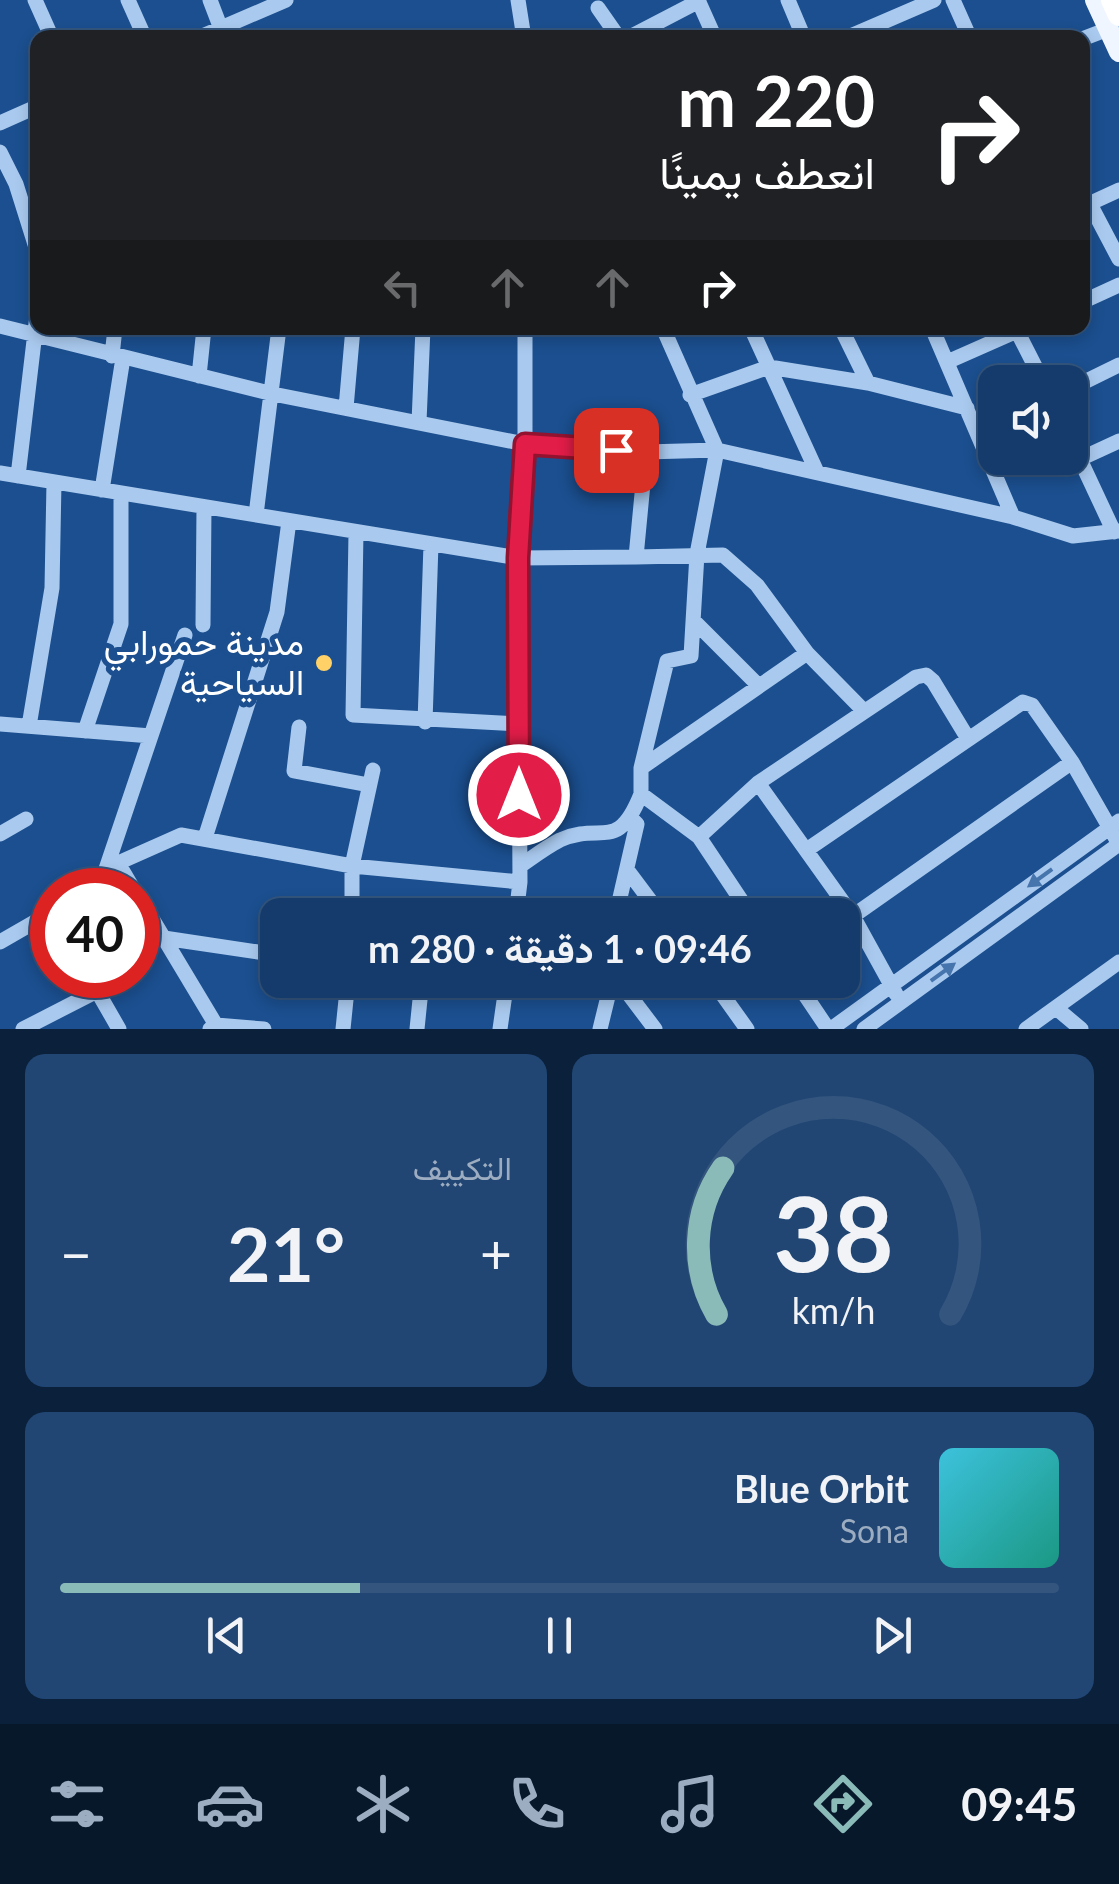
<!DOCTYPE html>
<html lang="ar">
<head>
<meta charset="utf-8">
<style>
  body { margin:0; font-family:Lato,Vazirmatn,sans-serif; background:#214673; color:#f1f3f6; direction:rtl; height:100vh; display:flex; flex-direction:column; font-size:38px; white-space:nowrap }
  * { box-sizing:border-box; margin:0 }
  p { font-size:32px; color:#9dadc1 }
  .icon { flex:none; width:55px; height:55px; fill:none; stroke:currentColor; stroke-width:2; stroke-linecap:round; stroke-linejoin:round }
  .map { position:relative; height:1029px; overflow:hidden; direction:ltr }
  .side { display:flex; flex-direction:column; gap:25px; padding:25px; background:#0b203b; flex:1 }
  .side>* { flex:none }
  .hud { position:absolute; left:30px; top:30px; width:1060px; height:305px; border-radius:20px; box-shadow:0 5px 15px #0003,0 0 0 2px #33557e; direction:rtl; background:#202124; color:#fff; overflow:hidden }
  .buttons { position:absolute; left:978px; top:365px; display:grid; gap:20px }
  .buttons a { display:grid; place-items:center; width:110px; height:110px; border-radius:20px; background:#143b6b; box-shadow:0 5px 15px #0003,0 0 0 2px #33557e; font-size:50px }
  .speed { position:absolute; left:30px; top:868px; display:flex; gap:20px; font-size:50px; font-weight:700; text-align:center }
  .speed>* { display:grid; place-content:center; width:130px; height:130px; border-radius:50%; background:#143b6b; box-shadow:0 5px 15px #0003,0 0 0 2px #33557e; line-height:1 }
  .speed .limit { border:15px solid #d22; background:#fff; color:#111 }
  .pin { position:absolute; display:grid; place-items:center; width:85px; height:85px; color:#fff; margin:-42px; border-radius:20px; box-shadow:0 5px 15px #0006 }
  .me { position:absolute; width:110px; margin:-55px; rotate:0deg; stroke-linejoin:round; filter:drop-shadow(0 0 8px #0008) }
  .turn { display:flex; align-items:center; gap:35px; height:210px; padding:0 50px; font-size:45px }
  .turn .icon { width:130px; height:130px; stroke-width:2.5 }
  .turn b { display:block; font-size:70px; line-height:85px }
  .lanes { display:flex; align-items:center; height:95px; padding:0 50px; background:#0003; justify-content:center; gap:50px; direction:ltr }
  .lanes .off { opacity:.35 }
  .big { font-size:75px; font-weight:700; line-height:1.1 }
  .side .tile { flex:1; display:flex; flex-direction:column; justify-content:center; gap:15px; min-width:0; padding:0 35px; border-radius:20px; background:#214673 }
  .side .dial { align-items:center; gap:0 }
  .dial svg { height:260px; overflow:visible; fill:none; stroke:#33557e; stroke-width:7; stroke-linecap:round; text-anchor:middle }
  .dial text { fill:#f1f3f6; stroke:none }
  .song { display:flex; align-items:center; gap:30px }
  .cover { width:120px; height:120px; border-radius:15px; background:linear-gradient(135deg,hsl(190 70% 55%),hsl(170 70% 35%)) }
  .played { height:10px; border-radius:5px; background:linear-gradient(90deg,#8bbbb9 30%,#33557e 30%) }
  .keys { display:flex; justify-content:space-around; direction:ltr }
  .heat { display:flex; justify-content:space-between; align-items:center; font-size:55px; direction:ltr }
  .side .tiles { flex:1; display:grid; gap:25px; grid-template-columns:1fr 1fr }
  .tile:last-child { grid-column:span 2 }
  .trip { position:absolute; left:260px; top:898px; width:600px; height:100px; border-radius:20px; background:#143b6b; box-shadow:0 5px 15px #0003,0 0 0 2px #33557e; font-weight:700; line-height:100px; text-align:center; direction:rtl }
  .dock { display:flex; height:160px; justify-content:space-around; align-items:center; background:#08182b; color:#9dadc1 }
  .dock .icon { width:70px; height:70px }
  .dock .current { color:#8bbbb9 }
  .dock b { font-size:45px; color:#f1f3f6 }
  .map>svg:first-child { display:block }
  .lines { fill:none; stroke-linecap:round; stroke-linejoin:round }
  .minor { stroke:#a9c9ee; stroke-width:15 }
  .major { stroke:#f0f6ff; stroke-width:20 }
  .highway { stroke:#fff; stroke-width:22 }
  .oneway { fill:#4674ac }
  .route-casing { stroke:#92132f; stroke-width:25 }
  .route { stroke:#e11d48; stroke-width:18 }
  .poi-dot { fill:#ffd166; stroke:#1b4f8f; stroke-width:4 }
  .labels { text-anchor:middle; stroke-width:10; stroke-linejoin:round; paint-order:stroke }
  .poi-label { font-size:35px; fill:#fff; stroke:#1b4f8f; text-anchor:end }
</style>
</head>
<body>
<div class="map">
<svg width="1119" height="1029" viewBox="0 0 1119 1029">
  <rect width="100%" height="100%" fill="#1b4f8f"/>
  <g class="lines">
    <path class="minor" d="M35 0 52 38
      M128 0 145 38
      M210 0 223 34
      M518 0 524 38
      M698 0 715 38
      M788 0 804 38
      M953 0 970 38
      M598 8 619 38
      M198 38 286 0
      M628 38 699 1
      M846 38 934 0
      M1082 39 1116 26
      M0 123 38 106
      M0 152 16 184 38 254
      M1090 204 1119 259
      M1082 207 1119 190
      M1082 302 1119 285
      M0 326 273 394 525 444 646 452 717 450 1013 517 1073 536 1119 531
      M663 328 717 450 697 554 691 656 667 661 641 768V794L699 837 751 915
      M751 328 817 472
      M841 328 868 383
      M932 328 1013 517
      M1017 331 1043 382
      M112 356 115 328
      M947 362 1024 328
      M199 376 204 328
      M1070 389 1119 365
      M690 395 769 367 868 383 967 408
      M346 408 353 328
      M419 422 423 328
      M1070 438 1114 532
      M1080 459 1119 441
      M0 473 518 558 636 557 646 452
      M18 476 38 307
      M102 490 123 358
      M256 515 279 328
      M356 532 353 715 518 724
      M636 557 723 555 757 585 807 653
      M694 621 759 686
      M203 625 204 507
      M425 722 431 544
      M0 724 151 736
      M29 726 52 588 54 482
      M299 727 294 771 369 785
      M85 731 121 624V493
      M641 768 807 653 864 711
      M758 783 853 916 896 994
      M0 834 26 819
      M699 837 758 783 916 677 926 675 933 681 967 737
      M205 838 277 612 289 521
      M808 849 1023 702 1032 705 1072 762
      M118 863 134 890
      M520 866C532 858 546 847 560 840 602 821 617 854 641 794
      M628 871 661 915
      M105 872 185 635
      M81 890 118 863 181 835 352 866 520 882
      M138 895 216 1025
      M352 915V866L373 770
      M516 915 520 882 518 558 525 444V328
      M616 915 637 824 631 818
      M853 916 1072 762 1119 844
      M164 938 278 955
      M0 942 52 912
      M88 975 119 1029
      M712 980 747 1029
      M795 980 828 1029
      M611 992H627L655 1029
      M1056 1008 1081 1029
      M23 1029 97 991
      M210 1029 216 1025 264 1029
      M343 1029 348 980
      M417 1029 422 980
      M500 1029 507 980
      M600 1029 612 980
      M831 1029 1119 821
      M864 1029 1119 844
      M1026 1029 1119 962"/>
    <path class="major" d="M1095 0 1119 52"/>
    <path class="highway" d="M1112 0 1119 15"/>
  </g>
  <defs><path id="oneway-solid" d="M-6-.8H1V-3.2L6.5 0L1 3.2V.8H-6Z" transform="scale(2.5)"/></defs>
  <g class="oneway">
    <use href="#oneway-solid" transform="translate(1040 878) rotate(144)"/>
    <use href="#oneway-solid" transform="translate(943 972) rotate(-36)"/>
  </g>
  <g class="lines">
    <defs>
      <path id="route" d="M519 795 518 558 525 444 616 450"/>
    </defs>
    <use href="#route" class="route-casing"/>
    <use href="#route" class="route"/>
  </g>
  <circle class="poi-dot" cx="324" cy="663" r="10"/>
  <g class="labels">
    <g class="poi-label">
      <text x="304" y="655">مدينة حمورابي<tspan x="304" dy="40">السياحية</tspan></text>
    </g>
  </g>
</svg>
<div class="buttons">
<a><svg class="icon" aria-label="sound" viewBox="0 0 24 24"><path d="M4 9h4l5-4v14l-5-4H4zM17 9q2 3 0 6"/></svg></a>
</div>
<div class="speed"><div class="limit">40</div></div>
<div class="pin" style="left:616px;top:450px;background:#d93025"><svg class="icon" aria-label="arrive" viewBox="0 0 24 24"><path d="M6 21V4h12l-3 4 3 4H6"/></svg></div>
<svg class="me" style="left:519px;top:795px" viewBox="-20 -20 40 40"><circle r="17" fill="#e11d48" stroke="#fff" stroke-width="3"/><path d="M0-11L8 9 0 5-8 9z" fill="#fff"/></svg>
<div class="trip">09:46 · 1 دقيقة · 280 m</div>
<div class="hud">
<div class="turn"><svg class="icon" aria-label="right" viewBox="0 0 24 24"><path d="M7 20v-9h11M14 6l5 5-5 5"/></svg><div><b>220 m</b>انعطف يمينًا</div></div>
<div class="lanes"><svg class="icon off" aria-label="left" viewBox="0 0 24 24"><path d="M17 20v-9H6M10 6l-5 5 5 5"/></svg><svg class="icon off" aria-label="ahead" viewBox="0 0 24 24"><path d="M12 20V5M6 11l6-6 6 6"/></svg><svg class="icon off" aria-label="ahead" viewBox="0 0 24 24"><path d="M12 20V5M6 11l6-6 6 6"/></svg><svg class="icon" aria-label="right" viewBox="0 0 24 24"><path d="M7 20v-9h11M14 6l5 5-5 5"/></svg></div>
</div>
</div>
<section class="side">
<div class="tiles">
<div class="tile dial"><svg viewBox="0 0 100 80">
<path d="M14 69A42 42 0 1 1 86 69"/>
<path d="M14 69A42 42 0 0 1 16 24" stroke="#8bbbb9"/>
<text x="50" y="56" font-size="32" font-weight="700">38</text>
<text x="50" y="72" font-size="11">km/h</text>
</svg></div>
<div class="tile"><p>التكييف</p>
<div class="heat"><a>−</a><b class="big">21°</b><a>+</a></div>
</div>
<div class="tile">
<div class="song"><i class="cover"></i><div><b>Blue Orbit</b><p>Sona</p></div></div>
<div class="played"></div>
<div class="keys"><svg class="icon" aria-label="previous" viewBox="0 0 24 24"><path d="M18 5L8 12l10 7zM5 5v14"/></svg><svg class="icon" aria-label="pause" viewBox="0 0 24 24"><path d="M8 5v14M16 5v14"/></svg><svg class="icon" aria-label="next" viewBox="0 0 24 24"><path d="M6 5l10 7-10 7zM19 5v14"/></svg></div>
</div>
</div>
</section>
<nav class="dock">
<b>09:45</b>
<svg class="icon current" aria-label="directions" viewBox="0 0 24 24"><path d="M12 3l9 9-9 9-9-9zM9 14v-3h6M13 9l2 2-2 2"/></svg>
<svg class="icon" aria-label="music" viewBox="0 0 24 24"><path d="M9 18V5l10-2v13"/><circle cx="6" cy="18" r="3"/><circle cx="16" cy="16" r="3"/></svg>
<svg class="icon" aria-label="phone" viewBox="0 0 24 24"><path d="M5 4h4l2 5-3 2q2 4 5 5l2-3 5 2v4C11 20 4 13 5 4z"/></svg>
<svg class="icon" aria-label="climate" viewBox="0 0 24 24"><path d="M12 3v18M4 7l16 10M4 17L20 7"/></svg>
<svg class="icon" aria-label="car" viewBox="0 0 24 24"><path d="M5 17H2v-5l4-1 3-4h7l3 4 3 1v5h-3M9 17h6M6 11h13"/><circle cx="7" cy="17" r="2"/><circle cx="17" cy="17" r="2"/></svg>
<svg class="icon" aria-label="filters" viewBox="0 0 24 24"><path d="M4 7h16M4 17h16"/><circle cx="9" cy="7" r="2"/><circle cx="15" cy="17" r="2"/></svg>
</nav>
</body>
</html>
